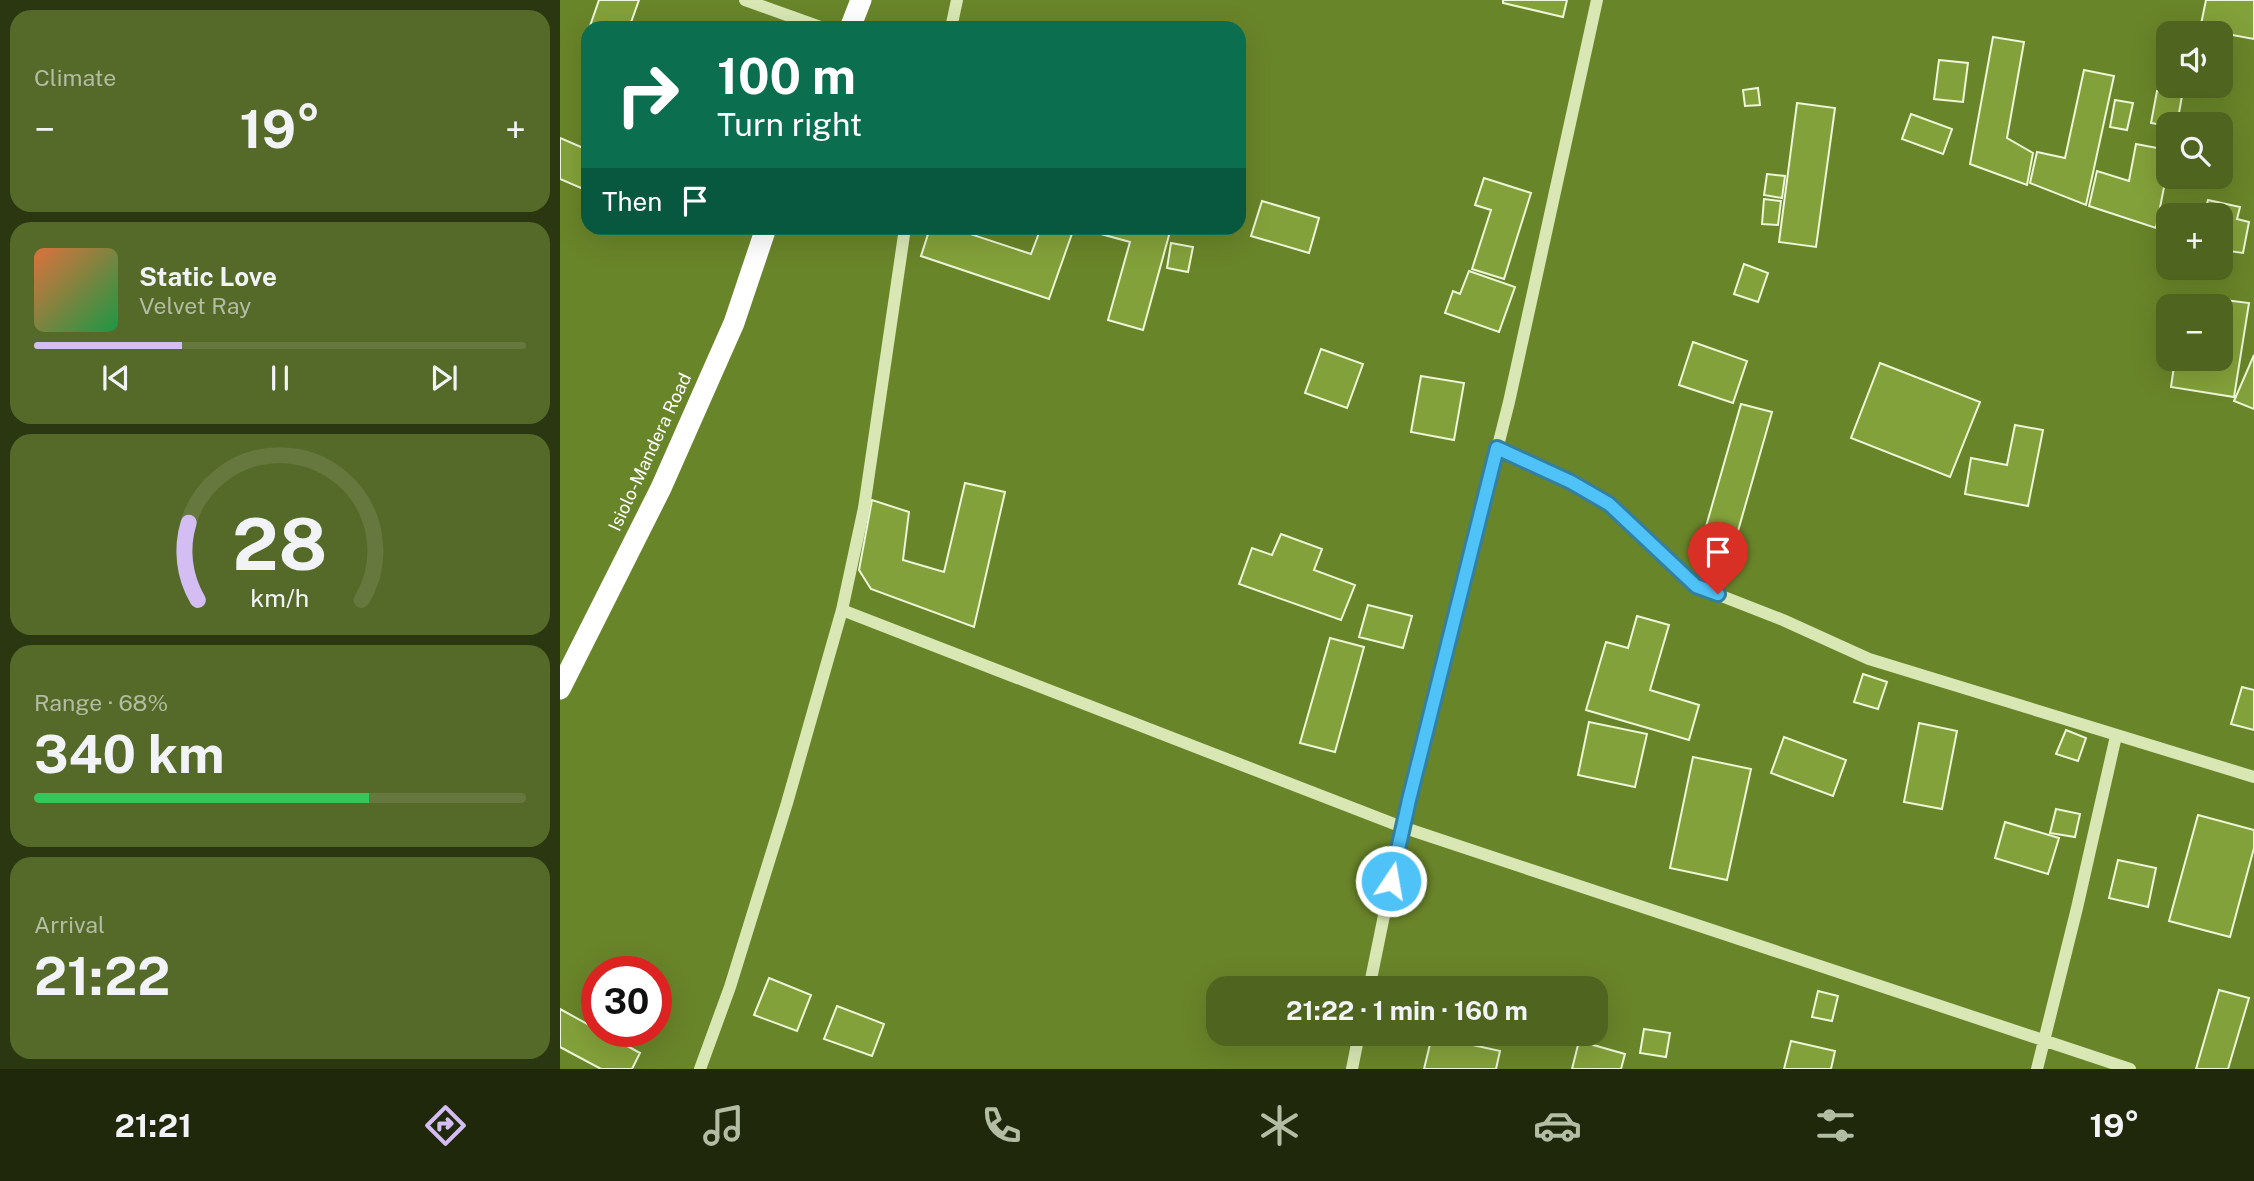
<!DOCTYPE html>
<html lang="en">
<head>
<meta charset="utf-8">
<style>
  body { margin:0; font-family:"Public Sans",sans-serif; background:#556a28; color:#f1f3f6; height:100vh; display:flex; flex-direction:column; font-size:26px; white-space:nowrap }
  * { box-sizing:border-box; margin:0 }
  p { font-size:23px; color:#b3bda4 }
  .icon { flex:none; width:38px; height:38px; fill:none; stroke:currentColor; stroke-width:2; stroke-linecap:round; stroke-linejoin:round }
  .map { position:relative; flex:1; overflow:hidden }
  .side { display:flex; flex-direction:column; gap:10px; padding:10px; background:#2b3711; width:560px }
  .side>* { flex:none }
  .banner { position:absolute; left:21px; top:21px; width:665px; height:214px; border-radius:21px; box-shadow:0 7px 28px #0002; background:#0b6e4f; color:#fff; overflow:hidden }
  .fabs { position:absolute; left:1596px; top:21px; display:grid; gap:14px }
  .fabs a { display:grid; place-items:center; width:77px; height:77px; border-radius:14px; background:#4f641f; box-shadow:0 7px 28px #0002; font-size:35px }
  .speed { position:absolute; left:21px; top:956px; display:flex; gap:14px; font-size:35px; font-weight:700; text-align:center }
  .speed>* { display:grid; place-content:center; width:91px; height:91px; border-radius:50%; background:#4f641f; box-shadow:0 7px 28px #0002; line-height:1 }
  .speed .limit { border:10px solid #d22; background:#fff; color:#111 }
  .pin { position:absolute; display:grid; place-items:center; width:60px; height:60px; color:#fff; margin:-72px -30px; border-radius:50% 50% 50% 0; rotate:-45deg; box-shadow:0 0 7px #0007 }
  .pin .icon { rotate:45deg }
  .me { position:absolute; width:77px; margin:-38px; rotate:12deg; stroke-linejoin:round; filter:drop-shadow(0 0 5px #0008) }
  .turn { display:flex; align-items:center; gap:24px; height:147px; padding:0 21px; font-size:32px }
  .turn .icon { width:91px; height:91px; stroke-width:2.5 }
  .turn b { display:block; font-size:49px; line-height:60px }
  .then { display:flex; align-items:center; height:66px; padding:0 21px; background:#0003; gap:14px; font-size:26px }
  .big { font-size:52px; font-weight:700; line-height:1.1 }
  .side .tile { flex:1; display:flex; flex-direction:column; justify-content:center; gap:10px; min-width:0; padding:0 24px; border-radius:21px; background:#556a28 }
  .side .dial { align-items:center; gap:0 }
  .dial svg { height:182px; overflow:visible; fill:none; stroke:#66783d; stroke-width:7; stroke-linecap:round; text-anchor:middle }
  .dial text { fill:#f1f3f6; stroke:none }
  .song { display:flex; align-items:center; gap:21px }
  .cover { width:84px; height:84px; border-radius:10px; background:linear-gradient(135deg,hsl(20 70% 55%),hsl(140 70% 35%)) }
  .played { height:7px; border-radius:4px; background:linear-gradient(90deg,#d3bdf2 30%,#66783d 30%) }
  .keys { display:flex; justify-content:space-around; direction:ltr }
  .heat { display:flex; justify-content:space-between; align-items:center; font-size:38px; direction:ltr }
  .charge { height:10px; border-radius:5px; background:linear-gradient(90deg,#34c759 68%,#66783d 0) }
  .trip { position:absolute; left:646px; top:976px; width:402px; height:70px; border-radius:21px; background:#4f641f; box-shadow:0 7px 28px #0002; font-weight:700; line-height:70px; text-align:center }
  .menu { display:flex; height:112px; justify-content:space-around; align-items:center; background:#20280c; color:#b3bda4 }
  .menu .icon { width:49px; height:49px }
  .menu .current { color:#d3bdf2 }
  .menu b { font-size:32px; color:#f1f3f6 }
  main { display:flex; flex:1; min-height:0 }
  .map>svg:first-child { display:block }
  .building { fill:#83a13a; stroke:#edf6d7; stroke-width:2 }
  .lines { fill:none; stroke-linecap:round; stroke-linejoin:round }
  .minor { stroke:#d9e7b4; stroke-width:12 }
  .highway { stroke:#fff; stroke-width:21 }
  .route-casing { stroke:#337fa1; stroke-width:18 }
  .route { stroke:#4fc3f7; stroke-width:12 }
  .labels { text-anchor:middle; stroke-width:7; stroke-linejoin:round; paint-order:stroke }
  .street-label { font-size:18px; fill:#fff; stroke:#698529 }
</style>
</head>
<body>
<main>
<section class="side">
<div class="tile"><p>Climate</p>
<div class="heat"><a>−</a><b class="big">19°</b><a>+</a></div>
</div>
<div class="tile">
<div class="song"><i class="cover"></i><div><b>Static Love</b><p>Velvet Ray</p></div></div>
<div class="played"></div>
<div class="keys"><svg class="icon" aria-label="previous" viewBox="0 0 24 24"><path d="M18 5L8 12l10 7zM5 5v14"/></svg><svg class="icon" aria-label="pause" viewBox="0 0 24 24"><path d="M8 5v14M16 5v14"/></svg><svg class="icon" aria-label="next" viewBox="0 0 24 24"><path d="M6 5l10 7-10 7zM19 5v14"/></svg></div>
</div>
<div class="tile dial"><svg viewBox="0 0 100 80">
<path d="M14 69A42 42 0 1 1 86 69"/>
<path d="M14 69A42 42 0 0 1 10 35" stroke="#d3bdf2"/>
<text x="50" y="56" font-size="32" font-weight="700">28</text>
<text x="50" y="72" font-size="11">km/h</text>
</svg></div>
<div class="tile"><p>Range · 68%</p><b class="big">340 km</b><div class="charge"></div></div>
<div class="tile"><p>Arrival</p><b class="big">21:22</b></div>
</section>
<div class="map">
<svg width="1694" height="1069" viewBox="0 0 1694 1069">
  <rect width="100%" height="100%" fill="#698529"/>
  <path class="building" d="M39 0H79L69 28 30 26Z
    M943 0H1007L1003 17 943 3Z
    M1646 0H1694V39L1640 29Z
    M1433 37 1464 42 1447 138 1473 153 1467 185 1410 164Z
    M1379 60 1408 63 1403 102 1374 99Z
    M1524 70 1554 76 1526 205 1470 183 1477 152 1505 158Z
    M1198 88 1200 105 1185 106 1183 90Z
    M1597 91 1622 96 1617 124H1608V126L1591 123Z
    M1555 100 1573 103 1567 130 1550 127Z
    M1237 103 1275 108 1256 247 1219 242Z
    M1351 114 1392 129 1383 154 1342 139Z
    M0 138 28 150V191L0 179Z
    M1576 144 1608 150V167L1596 228 1529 206 1537 171 1569 181Z
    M1207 174 1225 176 1222 198 1204 195Z
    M924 178 971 193 944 279 912 269 931 210 915 205Z
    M1204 199 1221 201 1218 225 1202 224Z
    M1648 200 1680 207 1677 219 1689 222 1683 253 1661 250V215H1644Z
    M702 201 759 218 749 253 691 236Z
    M370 228H409L407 233 471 254 481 228H514L489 299 361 256Z
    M531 228H611L583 330 548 320 570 242 530 231Z
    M611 243 633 247 628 272 607 268Z
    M1184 264 1208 273 1198 302 1174 294Z
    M909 271 955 287 939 332 885 313 893 291 900 294Z
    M1657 299 1689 303 1674 397 1611 387 1615 359H1661V306H1656Z
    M1133 342 1187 361 1173 403 1119 385Z
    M761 349 803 364 787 408 745 393Z
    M1694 355V409L1674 401Z
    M1320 363 1420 402 1390 477 1291 438Z
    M861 376 904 383 894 440 851 432Z
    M1181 404 1212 412 1174 545 1143 537Z
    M1455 425 1483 430 1468 506 1405 494 1411 458 1447 465Z
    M405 483 445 492 414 627 311 589 299 570 312 500 349 512 343 560 384 572Z
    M721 534 762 549 754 570 795 585 781 620 679 584 692 548 712 555Z
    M808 605 852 616 843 648 799 637Z
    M1077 616 1109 625 1090 690 1139 705 1129 740 1026 710 1046 642 1068 648Z
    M770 638 804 647 775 752 740 743Z
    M1303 674 1327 682 1318 709 1294 702Z
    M1682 687 1694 690V730L1671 724Z
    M1029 722 1087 734 1075 787 1018 775Z
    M1359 723 1397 731 1382 809 1344 802Z
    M1506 730 1526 738 1518 761 1496 754Z
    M1224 737 1286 760 1273 796 1211 773Z
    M1133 757 1191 769 1167 880 1110 868Z
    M1496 809 1520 814 1515 837 1490 833Z
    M1638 815 1694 830V848L1670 937 1609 921Z
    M1445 822 1499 838 1488 874 1435 858Z
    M1558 860 1596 868 1588 907 1549 898Z
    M209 978 251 995 237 1031 194 1015Z
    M1659 990 1689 998 1668 1069H1636Z
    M1258 991 1278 996 1272 1021 1252 1017Z
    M277 1006 324 1024 312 1056 264 1039Z
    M0 1009 80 1053 72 1069H41L0 1047Z
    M1084 1029 1110 1033 1106 1057 1080 1053Z
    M872 1036 940 1051 936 1069H864Z
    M1019 1041 1065 1054 1061 1069H1012Z
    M1231 1041 1275 1051 1271 1069H1224Z"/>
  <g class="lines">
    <path class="minor" d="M185 0 263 28
      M1037 0 949 402 842 827 1570 1069
      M391 28 397 0
      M937 448 1011 482 1049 504 1136 586 1223 620 1309 659 1694 777
      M282 610 842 827 809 989
      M140 1069 170 987 227 803 282 610 304 508 345 228
      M792 1069 799 1034
      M1477 1069 1517 908 1556 736"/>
    <path class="highway" d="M290 28 301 0
      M0 689 101 488 174 323 206 228"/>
  </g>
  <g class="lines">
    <defs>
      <path id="route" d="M831 881 849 800 937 448 1011 482 1049 504 1136 586 1158 594"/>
    </defs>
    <use href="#route" class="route-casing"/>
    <use href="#route" class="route"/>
  </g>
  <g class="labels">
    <g class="street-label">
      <text transform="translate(90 452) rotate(-65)" y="6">Isiolo-Mandera Road</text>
    </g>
  </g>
</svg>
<div class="fabs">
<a><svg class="icon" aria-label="sound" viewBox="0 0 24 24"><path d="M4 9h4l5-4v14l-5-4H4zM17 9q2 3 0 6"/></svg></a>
<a><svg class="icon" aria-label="search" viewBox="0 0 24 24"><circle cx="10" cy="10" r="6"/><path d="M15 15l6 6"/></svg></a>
<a>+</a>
<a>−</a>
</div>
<div class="speed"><div class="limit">30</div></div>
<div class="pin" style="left:1158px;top:594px;background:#d93025"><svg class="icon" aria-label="arrive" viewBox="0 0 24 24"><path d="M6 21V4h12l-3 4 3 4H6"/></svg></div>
<svg class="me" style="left:831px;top:881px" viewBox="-20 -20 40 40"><circle r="17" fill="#4fc3f7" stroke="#fff" stroke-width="3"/><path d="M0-11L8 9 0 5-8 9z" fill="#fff"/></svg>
<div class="trip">21:22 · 1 min · 160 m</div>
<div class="banner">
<div class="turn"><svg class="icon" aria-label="right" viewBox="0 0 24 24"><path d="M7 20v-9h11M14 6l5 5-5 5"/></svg><div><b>100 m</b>Turn right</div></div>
<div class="then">Then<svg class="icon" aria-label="arrive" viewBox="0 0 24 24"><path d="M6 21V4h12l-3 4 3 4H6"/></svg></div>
</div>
</div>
</main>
<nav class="menu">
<b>21:21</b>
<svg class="icon current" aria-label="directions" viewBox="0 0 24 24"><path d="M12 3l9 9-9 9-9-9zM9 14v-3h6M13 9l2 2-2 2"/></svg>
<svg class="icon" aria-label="music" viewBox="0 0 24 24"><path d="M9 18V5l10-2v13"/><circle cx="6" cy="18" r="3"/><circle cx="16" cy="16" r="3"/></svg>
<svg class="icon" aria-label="phone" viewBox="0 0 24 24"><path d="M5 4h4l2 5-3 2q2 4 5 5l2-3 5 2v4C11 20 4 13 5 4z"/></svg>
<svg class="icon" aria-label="climate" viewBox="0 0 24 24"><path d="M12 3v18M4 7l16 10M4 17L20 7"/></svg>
<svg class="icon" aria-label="car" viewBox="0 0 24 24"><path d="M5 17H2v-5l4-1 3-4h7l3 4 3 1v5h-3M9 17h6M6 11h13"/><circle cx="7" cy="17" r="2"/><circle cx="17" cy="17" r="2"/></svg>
<svg class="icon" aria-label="filters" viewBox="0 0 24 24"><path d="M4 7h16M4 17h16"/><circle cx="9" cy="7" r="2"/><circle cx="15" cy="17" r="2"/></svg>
<b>19°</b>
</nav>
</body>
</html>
